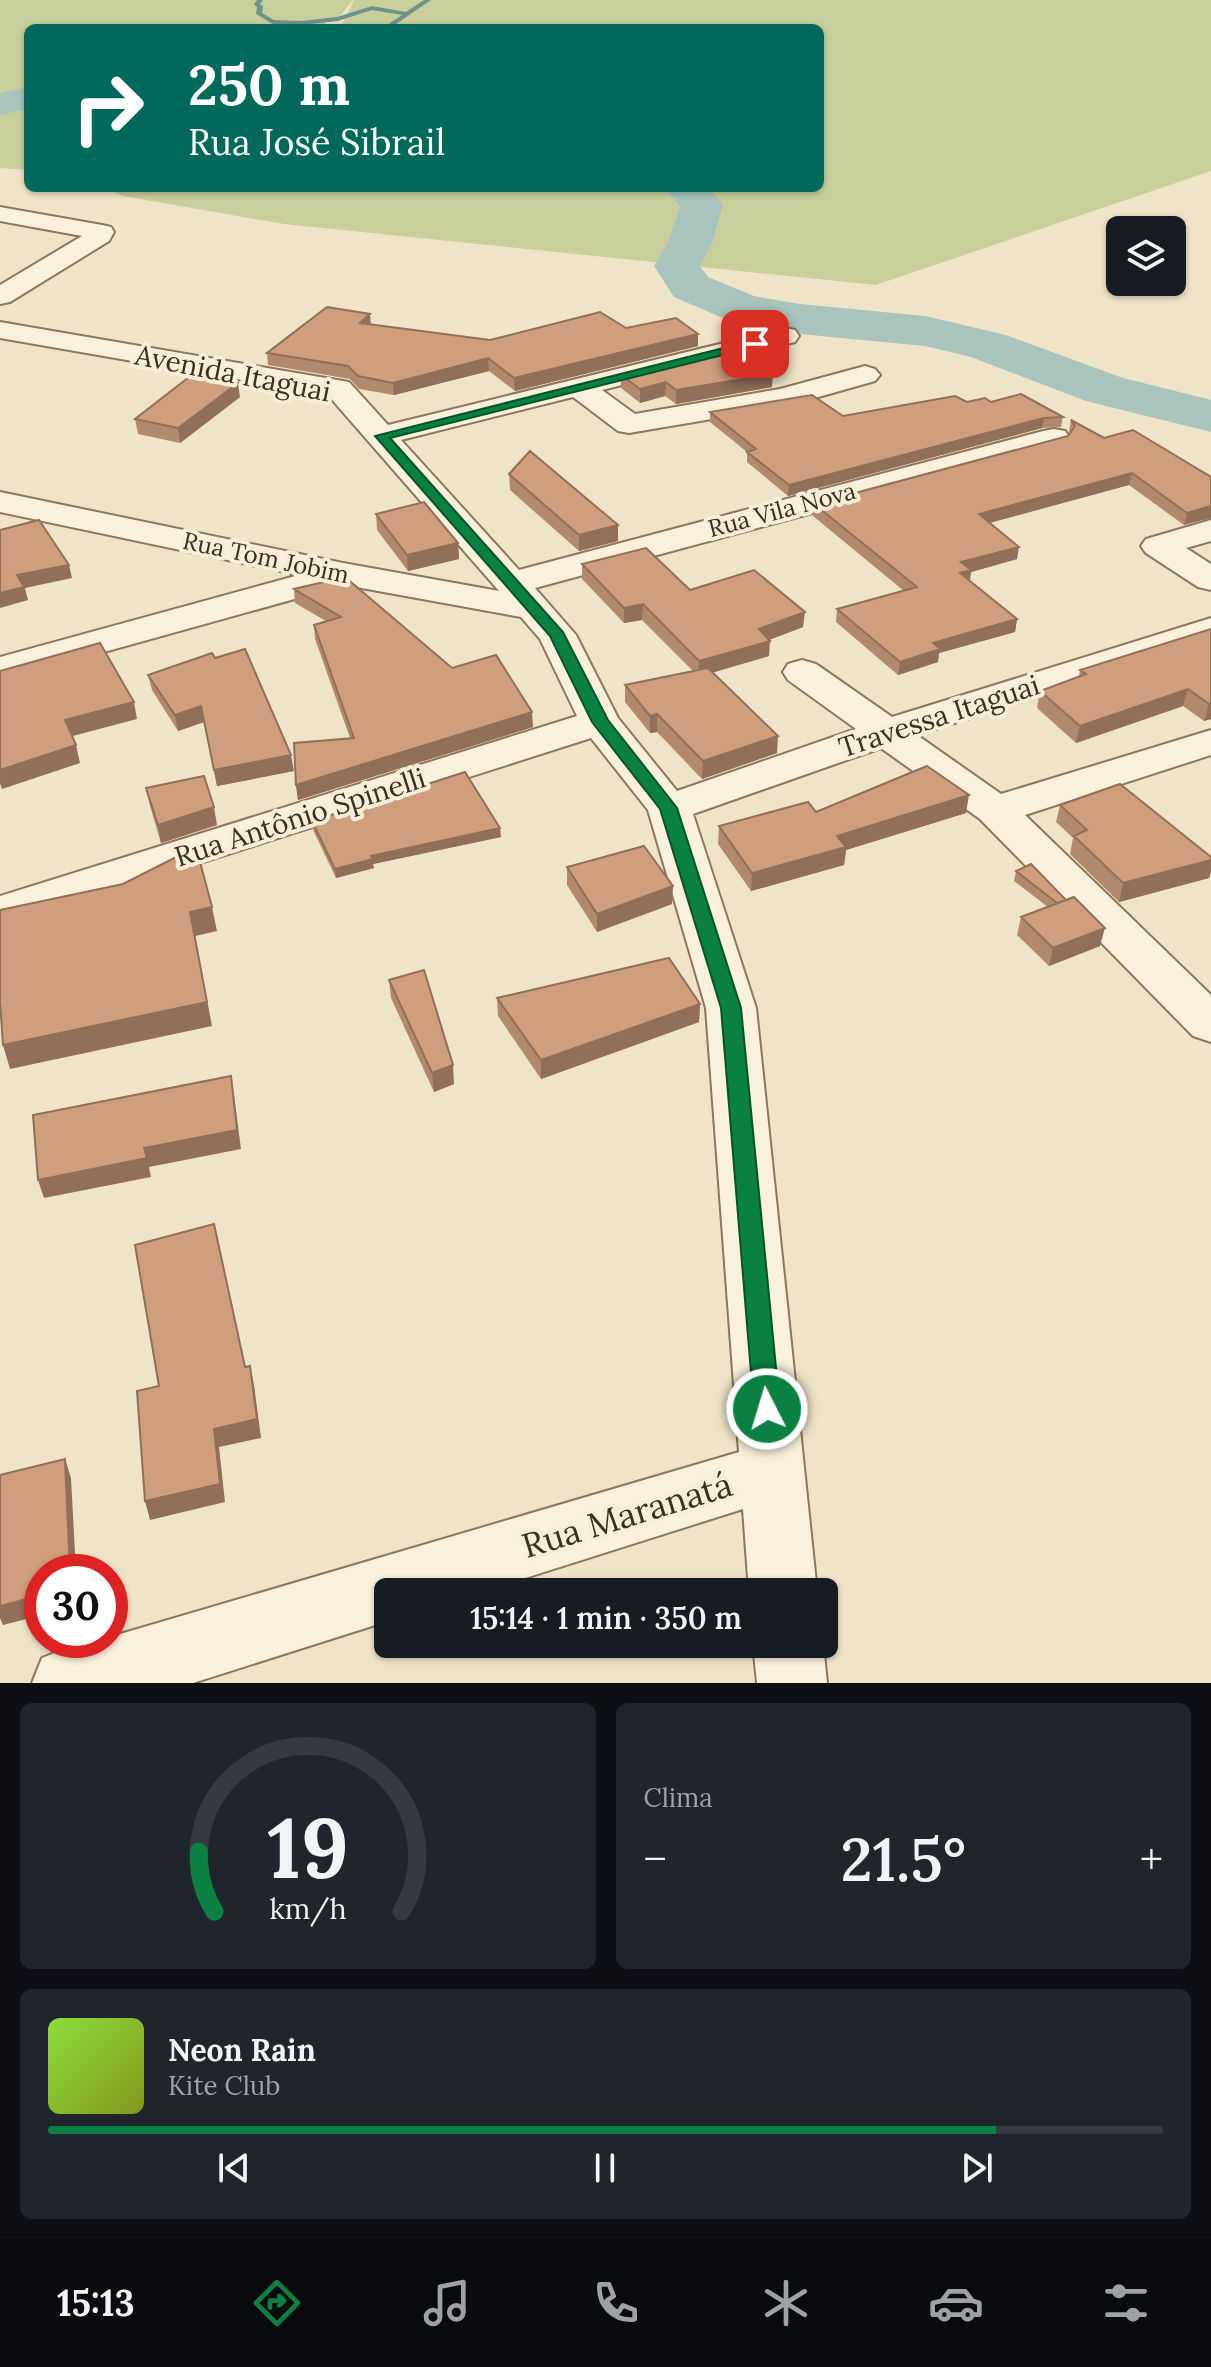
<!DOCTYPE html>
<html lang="pt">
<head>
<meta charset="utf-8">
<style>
  body { margin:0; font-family:Lora,serif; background:#20242c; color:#f1f3f6; height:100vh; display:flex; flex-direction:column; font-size:30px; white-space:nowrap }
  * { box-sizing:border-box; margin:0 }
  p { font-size:26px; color:#9ea1a6 }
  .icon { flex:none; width:44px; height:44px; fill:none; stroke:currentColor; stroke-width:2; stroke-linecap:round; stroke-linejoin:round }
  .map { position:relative; height:1683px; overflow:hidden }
  .side { display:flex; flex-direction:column; gap:20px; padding:20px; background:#0d0f14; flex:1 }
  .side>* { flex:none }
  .guide { position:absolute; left:24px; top:24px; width:800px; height:168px; border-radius:12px; box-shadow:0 2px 6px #0004; background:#00695c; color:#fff; overflow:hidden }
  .buttons { position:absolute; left:1106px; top:216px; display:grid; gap:16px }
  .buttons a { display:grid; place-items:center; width:80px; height:80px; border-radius:12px; background:#171b24; box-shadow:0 2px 6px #0004; font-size:40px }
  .speed { position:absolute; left:24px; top:1554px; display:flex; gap:16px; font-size:40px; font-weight:700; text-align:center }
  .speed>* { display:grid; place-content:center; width:104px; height:104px; border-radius:50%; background:#171b24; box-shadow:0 2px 6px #0004; line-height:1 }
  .speed .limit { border:12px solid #d22; background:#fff; color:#111 }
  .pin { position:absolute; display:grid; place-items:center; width:68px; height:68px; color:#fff; margin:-34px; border-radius:16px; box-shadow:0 4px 12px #0006 }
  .me { position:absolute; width:88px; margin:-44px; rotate:355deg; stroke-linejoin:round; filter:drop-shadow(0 0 6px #0008) }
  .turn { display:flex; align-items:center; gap:28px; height:168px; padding:0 32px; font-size:36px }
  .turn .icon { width:104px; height:104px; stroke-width:2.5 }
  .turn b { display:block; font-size:56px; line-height:68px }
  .big { font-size:60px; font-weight:600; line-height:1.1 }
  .side .widget { flex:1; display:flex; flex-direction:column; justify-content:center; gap:12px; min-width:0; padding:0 28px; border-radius:12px; background:#20242c }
  .side .dial { align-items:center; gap:0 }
  .dial svg { height:208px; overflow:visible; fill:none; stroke:#363941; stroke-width:7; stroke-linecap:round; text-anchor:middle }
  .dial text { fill:#f1f3f6; stroke:none }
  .song { display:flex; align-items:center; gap:24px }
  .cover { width:96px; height:96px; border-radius:12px; background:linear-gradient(135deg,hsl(90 70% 55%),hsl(70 70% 35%)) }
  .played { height:8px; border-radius:4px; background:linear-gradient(90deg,#0b8043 85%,#363941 85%) }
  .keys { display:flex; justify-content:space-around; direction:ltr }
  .heat { display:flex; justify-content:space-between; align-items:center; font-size:44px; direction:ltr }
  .side .tiles { flex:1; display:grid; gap:20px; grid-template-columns:1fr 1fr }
  .widget:last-child { grid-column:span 2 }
  .trip { position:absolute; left:374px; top:1578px; width:464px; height:80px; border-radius:12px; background:#171b24; box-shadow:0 2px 6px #0004; font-weight:600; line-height:80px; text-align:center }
  .menu { display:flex; height:128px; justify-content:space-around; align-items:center; background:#090b0e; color:#9ea1a6 }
  .menu .icon { width:56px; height:56px }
  .menu .active { color:#0b8043 }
  .menu b { font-size:36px; color:#f1f3f6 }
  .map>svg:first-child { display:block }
  .green { fill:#c9cf9b }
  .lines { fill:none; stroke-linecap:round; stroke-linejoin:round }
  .stream { fill:#6f938a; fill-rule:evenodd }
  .river { fill:#a9c4bc; fill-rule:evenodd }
  .minor-casing { stroke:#8d765c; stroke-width:4 }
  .minor { fill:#faf1dc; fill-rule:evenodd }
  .wall { fill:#b2896c }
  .shaded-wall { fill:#916f58 }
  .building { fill:#cf9f7d; stroke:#916f58; stroke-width:2 }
  .route { fill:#0b8043; stroke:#07532c; stroke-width:2 }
  .labels { text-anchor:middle; stroke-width:8; stroke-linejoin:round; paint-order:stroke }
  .far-street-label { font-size:24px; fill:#3d2e20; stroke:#f7eed8 }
  .street-label { font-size:28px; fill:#3d2e20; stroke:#f7eed8 }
  .near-street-label { font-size:34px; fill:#3d2e20; stroke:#f7eed8 }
</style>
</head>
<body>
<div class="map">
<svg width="1211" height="1683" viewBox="0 0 1211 1683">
  <rect width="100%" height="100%" fill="#f0e4c8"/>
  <path class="green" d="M0 0H353L338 19 326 22 325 28H28V170L0 168Z
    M1211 0V171L876 285 284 224 123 196 103 188H820V28H340L354 0Z"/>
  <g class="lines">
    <path class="stream" d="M257 0H263L260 4 263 6 262 13 274 20 301 21 337 17 372 6 406 12 424 0H431L396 24 395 28H389L390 23 402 15 372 10 338 21 301 25 273 24 256 14 257 7 254 4Z"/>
    <path class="river" d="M28 87V109L0 115V93Z
      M665 188H709L723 205 712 243 700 266 708 277 754 296 800 304 925 316 1006 335 1123 378 1211 400V432L1086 401 971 357 925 346 800 334 725 319 674 297 654 266 668 243 680 207Z"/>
    <defs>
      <path id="minor" d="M0 207 102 225 111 227 114 232 109 241 10 302 0 304V285L82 236 0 221Z
        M0 322 349 382 388 425 785 328 795 330 799 336 795 342 602 390 635 414 780 389 865 366 875 369 880 375 875 381 783 407 629 433 618 431 573 397 401 440 519 570 1043 431 1054 429 1065 431 1070 438 1065 445 535 588 576 635 618 718 677 791 856 729 788 680 783 672 788 664 802 660 816 664 892 717 1211 618V641L917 735 1001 794 1211 730V755L1025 815 1211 995V1042L1193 1036 980 819 881 748 693 814 756 1008 817 1592H749L743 1509 481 1592H388V1621L193 1683H32L42 1658 67 1648 110 1640V1637L739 1452 706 1008 648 810 591 738 0 927V896L577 716 540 639 521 617 345 585 0 681V657L299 575 0 512V492L343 563 499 591 328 395 0 338Z
        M1211 520V541L1186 548 1211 564V590L1198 587 1146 553 1141 546 1146 539Z
        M753 1644H823L827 1683H757Z"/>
    </defs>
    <use href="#minor" class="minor-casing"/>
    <use href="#minor" class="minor"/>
  </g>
  <path class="wall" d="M371 325 490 340 626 328 698 334V346L515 391 489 371 394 395 359 389 350 379 268 365 267 353Z
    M621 375 772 387 676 404 665 396 640 403 621 388Z
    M240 397 180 443 138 434 135 419Z
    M967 402H991L1063 417 1061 427 1042 428 788 496 747 462V452L710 422V412L843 416Z
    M1071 420 1104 438 1211 477 1184 525 1129 485 990 523 1017 559 971 572 970 581 1017 619 1015 632 939 653 938 662 898 675 836 622 837 609 904 591 813 516 814 504 1068 436 1070 433 1069 432Z
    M509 474 618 541 579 551 510 490Z
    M376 514 458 543 459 559 408 571 377 530Z
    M582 564 690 590 803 627 769 640V656L712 672 777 753 702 779 657 732 650 733 625 702V685L693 671 642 620 624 623 582 579Z
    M294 589 452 668 533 727 298 800 296 785 350 738 315 639 314 625 326 621 295 603Z
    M1211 629V719L1204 721 1183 706 1076 743 1037 708 1040 691 1079 676 1080 670Z
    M215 658 294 771 217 786 204 722 178 731 152 690 148 675Z
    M146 788 217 825 161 843 150 806Z
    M1060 805 1211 857V871L1209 878 1119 902 1070 854 1073 838 1056 822Z
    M816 812 966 813 846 850 844 865 751 891 718 844 719 826Z
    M312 821 501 837 373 864 374 868 336 878 313 830Z
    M1031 864 1100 946 1049 966 1017 935 1021 917 1048 907 1014 881 1016 871Z
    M567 867 672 904 597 932 567 885Z
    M389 980 454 1084 434 1092 391 998Z
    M497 998 700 1004 699 1022 541 1079 498 1016Z"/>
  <path class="shaded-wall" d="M370 314 371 327 360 323Z
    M698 334V346L515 391 514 378Z
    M488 358 489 371 394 395 393 383Z
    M773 374 772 387 676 404V390Z
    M666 382 665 396 640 403V389Z
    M238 383 240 397 180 443 178 428Z
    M1044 418 1042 428 788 496 789 485Z
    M1132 473 1129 485 977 526 979 514Z
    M1211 506V518L1184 525 1187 513Z
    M618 525V541L579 551V535Z
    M458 543 459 559 408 571 407 555Z
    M1019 547 1017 559 971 572 969 583 958 586 961 562Z
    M69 565 72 578 25 588 28 600 0 608V593L17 575Z
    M643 604 642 620 624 623V608Z
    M805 612 803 627 758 644 759 629Z
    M1017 619 1015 632 939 653 938 662 898 675 900 662 933 643Z
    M770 641 769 656 698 677 699 661Z
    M1188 689 1183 706 1076 743 1080 726Z
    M134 702 137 719 69 737 65 720Z
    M1211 703V719L1204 721 1209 704Z
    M201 706 204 722 178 731 175 715Z
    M532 712 533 727 298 800 296 785Z
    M657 714V732L650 733V716Z
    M778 736 777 753 702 779 703 761Z
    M76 745 80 763 2 789 0 783V770Z
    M291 755 294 771 217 786 214 770Z
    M969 795 966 813 846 850 844 865 751 891 752 873 837 836Z
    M214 807 217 825 161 843 158 825Z
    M500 828 501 837 373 864 374 868 336 878 335 869 371 856Z
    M1211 860V871L1209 878 1119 902 1123 883Z
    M673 886 672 904 597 932V914Z
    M212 907 217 931 195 936 212 1026 10 1069 3 1045 190 912Z
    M1105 928 1100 946 1049 966 1053 948Z
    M700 1004 699 1022 541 1079V1060Z
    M453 1065 454 1084 434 1092 432 1073Z
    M231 1076 234 1095 241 1149 149 1167 151 1177 44 1198 38 1180 144 1148Z
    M250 1366 254 1385 261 1438 219 1447 225 1502 150 1520 145 1501 214 1429Z
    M65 1459 71 1478 76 1572H70Z
    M42 1595V1615L3 1625 0 1618V1606Z"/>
  <path class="building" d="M327 307 370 314 360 323 490 340 600 312 626 328 676 318 698 334 514 378 488 358 393 383 358 376 348 366 267 353Z
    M733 347 773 374 676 390 666 382 640 389 621 375Z
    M193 374 238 383 178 428 135 419Z
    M1021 394 1063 417 1044 418 789 485 747 452 756 449 710 412 812 395 843 416 955 396 967 402 985 398 991 402Z
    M1071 420 1104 438 1133 430 1211 477V506L1187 513 1132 473 979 514 1019 547 961 562 971 570 960 573 1017 619 933 643 940 649 900 662 837 609 917 587 814 504 1068 436 1075 426Z
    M530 451 618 525 579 535 509 474Z
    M424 502 458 543 407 555 376 514Z
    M39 520 69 565 17 575 24 587 0 593V530Z
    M646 548 690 590 754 570 805 612 759 629 770 641 699 661 643 604 624 608 582 564Z
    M345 577 452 668 496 655 532 712 296 785 294 743 354 738 314 625 341 617 294 589Z
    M1211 629V703L1209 704 1188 689 1080 726 1040 691 1086 674 1080 670Z
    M100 643 134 702 65 720 76 745 0 770V671Z
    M245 649 291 755 214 770 201 706 175 715 148 675 212 653 215 658Z
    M708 668 778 736 703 761 657 714 650 716 625 685Z
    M927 766 969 795 837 836 846 847 752 873 719 826 808 802 816 812Z
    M465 772 500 828 371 856 373 859 335 869 312 821Z
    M204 776 214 807 158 825 146 788Z
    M1120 784 1211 857V860L1123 883 1074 836 1087 830 1060 805Z
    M644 846 673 886 597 914 567 867Z
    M196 847 212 907 190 912 207 1002 3 1045 0 1001V910L123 884Z
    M1031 864 1066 900 1057 903 1016 871Z
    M1074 897 1105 928 1053 948 1021 917Z
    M669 958 700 1004 541 1060 497 998Z
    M424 970 453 1065 432 1073 389 980Z
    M231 1076 237 1130 144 1148 147 1158 38 1180 33 1115Z
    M214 1224 245 1367 250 1366 257 1419 214 1429 220 1484 145 1501 137 1391 159 1386 135 1245Z
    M65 1459 70 1572H42V1595L0 1606V1475Z"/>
  <path class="route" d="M755 340 759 341V346L390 438 563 632 608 720 677 808 741 1008 780 1409 776 1417 767 1420 758 1417 754 1409 721 1008 660 809 592 722 550 636 375 436Z"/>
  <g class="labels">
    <g class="far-street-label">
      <text transform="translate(782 510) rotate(-15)" y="8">Rua Vila Nova</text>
      <text transform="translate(266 558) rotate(12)" y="8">Rua Tom Jobim</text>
    </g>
    <g class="street-label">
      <text transform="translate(233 373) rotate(11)" y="10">Avenida Itaguai</text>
      <text transform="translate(939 716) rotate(-18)" y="10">Travessa Itaguai</text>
      <text transform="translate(300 817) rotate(-18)" y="10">Rua Antônio Spinelli</text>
    </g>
    <g class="near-street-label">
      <text transform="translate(627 1515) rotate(-17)" y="12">Rua Maranatá</text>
    </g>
  </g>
</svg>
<div class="buttons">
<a><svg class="icon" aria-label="layers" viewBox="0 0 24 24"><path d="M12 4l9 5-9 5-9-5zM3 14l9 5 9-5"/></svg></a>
</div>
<div class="speed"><div class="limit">30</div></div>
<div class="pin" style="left:755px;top:344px;background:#d93025"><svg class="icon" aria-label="arrive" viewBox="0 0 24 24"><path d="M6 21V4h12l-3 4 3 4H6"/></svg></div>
<svg class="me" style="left:767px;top:1409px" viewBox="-20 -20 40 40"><circle r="17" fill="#0b8043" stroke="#fff" stroke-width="3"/><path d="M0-11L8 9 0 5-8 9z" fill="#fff"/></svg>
<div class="trip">15:14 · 1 min · 350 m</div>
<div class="guide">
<div class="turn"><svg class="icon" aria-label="right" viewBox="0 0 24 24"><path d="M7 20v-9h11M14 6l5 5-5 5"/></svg><div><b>250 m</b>Rua José Sibrail</div></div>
</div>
</div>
<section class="side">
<div class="tiles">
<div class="widget dial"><svg viewBox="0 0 100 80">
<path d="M14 69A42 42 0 1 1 86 69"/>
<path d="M14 69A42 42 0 0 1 8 46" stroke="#0b8043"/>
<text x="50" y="56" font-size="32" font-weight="700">19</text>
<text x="50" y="72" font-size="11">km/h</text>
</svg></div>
<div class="widget"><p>Clima</p>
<div class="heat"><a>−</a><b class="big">21.5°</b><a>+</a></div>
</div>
<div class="widget">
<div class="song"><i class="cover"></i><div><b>Neon Rain</b><p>Kite Club</p></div></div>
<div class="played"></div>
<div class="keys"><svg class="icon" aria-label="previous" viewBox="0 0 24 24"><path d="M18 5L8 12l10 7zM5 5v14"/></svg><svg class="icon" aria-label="pause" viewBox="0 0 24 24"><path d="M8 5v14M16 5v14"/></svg><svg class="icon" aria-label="next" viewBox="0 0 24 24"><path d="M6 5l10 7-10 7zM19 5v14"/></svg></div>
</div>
</div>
</section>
<nav class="menu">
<b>15:13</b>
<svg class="icon active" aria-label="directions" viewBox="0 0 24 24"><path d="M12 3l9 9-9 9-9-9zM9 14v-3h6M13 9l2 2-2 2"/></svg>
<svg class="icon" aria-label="music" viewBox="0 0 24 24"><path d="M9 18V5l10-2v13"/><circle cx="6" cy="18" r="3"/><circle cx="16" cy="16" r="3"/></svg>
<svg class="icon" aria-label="phone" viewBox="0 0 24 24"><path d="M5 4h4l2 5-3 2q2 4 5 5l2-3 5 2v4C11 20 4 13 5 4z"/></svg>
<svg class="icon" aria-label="climate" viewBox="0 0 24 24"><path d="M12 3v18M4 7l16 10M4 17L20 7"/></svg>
<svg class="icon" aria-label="car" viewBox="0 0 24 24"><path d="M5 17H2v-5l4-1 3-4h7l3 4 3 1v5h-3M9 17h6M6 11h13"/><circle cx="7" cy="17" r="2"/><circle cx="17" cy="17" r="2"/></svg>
<svg class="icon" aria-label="filters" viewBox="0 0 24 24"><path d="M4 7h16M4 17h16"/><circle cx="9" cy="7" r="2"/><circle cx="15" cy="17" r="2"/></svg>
</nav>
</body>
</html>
